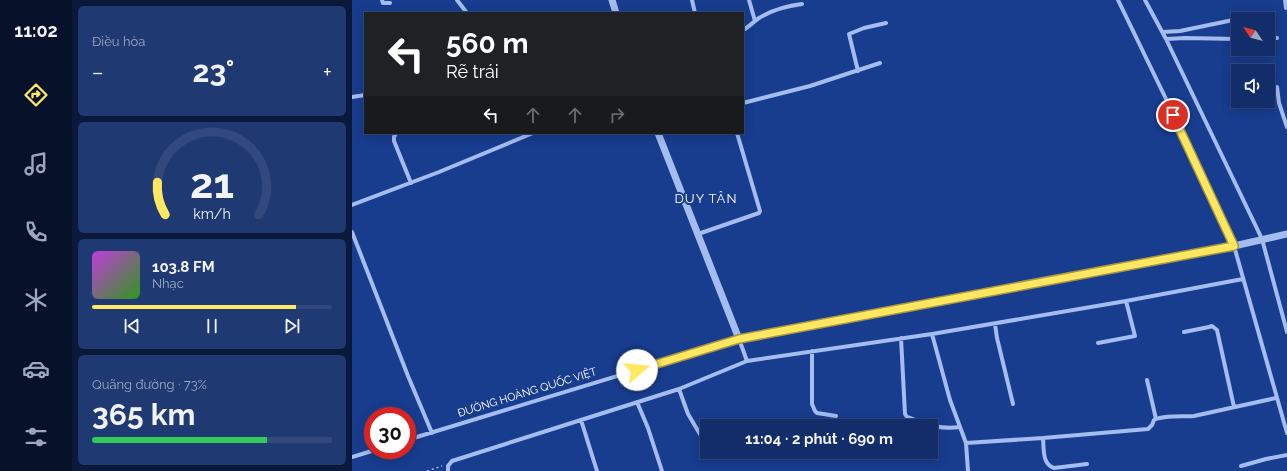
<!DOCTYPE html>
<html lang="vi">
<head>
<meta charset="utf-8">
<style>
  body { margin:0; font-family:Raleway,sans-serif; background:#1f3972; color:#f1f3f6; height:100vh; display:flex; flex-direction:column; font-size:15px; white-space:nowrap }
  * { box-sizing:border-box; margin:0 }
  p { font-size:13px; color:#9ca8c1 }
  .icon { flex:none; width:22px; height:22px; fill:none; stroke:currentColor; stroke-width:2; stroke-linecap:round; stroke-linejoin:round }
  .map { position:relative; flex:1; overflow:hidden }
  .sheet { display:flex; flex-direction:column; gap:6px; padding:6px; background:#0a193a; width:280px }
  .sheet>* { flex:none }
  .top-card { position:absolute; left:12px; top:12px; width:380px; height:122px; border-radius:0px; box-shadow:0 2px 10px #0003,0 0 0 1px #31497e; background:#202124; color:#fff; overflow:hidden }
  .needle { width:26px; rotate:305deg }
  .fabs { position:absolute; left:879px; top:12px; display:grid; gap:8px }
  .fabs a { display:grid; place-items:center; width:44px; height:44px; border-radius:0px; background:#122d6a; box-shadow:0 2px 10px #0003,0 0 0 1px #31497e; font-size:20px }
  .speed { position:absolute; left:12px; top:407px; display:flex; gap:8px; font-size:20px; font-weight:700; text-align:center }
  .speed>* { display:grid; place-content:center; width:52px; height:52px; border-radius:50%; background:#122d6a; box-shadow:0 2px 10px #0003,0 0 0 1px #31497e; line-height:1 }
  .speed .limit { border:6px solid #d22; background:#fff; color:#111 }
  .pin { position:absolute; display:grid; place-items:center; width:34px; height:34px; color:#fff; margin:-17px; border:2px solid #fff; border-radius:50%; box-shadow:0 1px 4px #0007 }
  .me { position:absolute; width:44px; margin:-22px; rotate:73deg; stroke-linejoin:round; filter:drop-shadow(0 0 3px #0008) }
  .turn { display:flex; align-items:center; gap:14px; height:84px; padding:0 16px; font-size:18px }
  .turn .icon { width:52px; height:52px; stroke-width:2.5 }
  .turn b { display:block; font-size:28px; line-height:34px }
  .lanes { display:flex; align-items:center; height:38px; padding:0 16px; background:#0003; justify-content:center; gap:20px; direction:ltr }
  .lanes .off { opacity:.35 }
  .big { font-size:30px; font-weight:700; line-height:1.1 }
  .sheet .tile { flex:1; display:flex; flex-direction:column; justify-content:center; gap:6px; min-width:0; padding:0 14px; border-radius:6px; background:#1f3972 }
  .sheet .dial { align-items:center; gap:0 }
  .dial svg { height:104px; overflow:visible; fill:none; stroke:#31497e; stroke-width:7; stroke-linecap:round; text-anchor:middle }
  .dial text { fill:#f1f3f6; stroke:none }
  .song { display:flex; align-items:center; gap:12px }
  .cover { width:48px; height:48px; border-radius:6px; background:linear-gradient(135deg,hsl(290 70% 55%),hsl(110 70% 35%)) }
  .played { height:4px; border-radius:2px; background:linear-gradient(90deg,#ffe762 85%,#31497e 85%) }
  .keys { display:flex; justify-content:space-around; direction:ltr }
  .heat { display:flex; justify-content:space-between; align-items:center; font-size:22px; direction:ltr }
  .charge { height:6px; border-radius:3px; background:linear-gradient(90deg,#34c759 73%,#31497e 0) }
  .trip { position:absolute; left:348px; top:419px; width:238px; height:40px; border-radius:0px; background:#122d6a; box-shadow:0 2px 10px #0003,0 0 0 1px #31497e; font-weight:700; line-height:40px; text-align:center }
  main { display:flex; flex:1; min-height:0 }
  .tabs { display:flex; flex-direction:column; width:72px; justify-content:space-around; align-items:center; background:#07122a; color:#9ca8c1 }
  .tabs .icon { width:28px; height:28px }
  .tabs .on { color:#ffe762 }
  .tabs b { font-size:18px; color:#f1f3f6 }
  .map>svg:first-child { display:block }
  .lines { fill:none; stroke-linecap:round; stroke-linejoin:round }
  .path { stroke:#a4bcef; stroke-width:1.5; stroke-dasharray:2 3; stroke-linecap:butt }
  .minor { stroke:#a4bcef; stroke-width:4 }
  .tertiary { stroke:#a4bcef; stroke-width:7 }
  .route-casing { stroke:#a69640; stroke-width:10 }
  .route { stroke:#ffe762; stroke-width:7 }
  .labels { text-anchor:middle; stroke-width:4; stroke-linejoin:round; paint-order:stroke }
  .street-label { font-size:11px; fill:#fff; stroke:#183c8e }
  .quarter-label { font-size:13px; letter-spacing:1px; fill:#fff; stroke:#183c8e }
</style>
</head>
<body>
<main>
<nav class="tabs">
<b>11:02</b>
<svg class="icon on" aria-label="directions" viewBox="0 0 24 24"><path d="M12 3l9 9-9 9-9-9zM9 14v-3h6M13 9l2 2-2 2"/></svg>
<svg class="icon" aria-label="music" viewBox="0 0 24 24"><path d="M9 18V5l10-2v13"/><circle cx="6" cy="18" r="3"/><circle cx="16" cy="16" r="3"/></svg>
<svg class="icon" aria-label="phone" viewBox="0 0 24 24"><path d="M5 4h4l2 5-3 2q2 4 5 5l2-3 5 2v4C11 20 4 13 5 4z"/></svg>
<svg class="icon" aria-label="climate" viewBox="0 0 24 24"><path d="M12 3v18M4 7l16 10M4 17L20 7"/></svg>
<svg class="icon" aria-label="car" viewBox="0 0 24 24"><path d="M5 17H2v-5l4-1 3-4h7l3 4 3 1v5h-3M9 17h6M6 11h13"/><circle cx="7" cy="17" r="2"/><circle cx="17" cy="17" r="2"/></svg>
<svg class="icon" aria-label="filters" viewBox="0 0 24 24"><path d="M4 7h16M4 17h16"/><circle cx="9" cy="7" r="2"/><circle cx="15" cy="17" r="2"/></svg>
</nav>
<section class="sheet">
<div class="tile"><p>Điều hòa</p>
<div class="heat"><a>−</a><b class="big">23°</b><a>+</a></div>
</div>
<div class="tile dial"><svg viewBox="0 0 100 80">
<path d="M14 69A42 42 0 1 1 86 69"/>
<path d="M14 69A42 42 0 0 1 8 44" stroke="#ffe762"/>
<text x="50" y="56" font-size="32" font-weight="700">21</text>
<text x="50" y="72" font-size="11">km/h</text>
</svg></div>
<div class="tile">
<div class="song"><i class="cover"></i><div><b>103.8 FM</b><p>Nhạc</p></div></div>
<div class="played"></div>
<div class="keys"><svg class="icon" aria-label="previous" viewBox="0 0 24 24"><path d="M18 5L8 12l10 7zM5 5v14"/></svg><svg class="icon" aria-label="pause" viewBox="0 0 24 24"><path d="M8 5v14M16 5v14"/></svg><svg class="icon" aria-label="next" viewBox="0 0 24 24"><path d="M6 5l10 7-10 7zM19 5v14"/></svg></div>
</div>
<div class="tile"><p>Quãng đường · 73%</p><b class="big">365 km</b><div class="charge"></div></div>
</section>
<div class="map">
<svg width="935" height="471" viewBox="0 0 935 471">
  <rect width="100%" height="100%" fill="#183c8e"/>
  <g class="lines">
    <path class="path" d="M75 471 90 466"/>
    <path class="minor" d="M30 0 31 3H38
      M105 0 115 13
      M340 0 343 13
      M397 0 403 21
      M766 0 847 167 882 246 935 433
      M793 0 814 39 910 239 935 332
      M933 0 934 8
      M391 30C397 27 401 22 407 18 420 10 434 6 450 4
      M811 32 828 31 886 19
      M916 38H925
      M814 39 833 38 886 39
      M506 71 497 34 512 28 534 23
      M925 87 927 103 935 127
      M0 97 13 95
      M391 103 458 86 528 63
      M44 133 42 137V141L59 183
      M0 205 87 172 181 133
      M0 232 56 376 80 433
      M346 234 407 213 408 211 385 133
      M643 324 645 338 661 404
      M832 332 857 327 860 326 865 330 882 407
      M580 334 598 400 614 443 616 471
      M549 338 553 414 555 417C574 424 587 430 608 427
      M746 343 783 336 774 301
      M460 351V404L463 411 465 413 484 416
      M795 380 804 419
      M327 389 336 414 355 446
      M285 402 296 428 310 471
      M229 420 245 471
      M691 438C692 449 690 464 702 468L735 464
      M55 440 387 339 395 361 580 334 774 301 891 279
      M614 443 691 438 796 429 800 425 802 420C811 415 831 417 842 416L924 398
      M359 452 361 455
      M0 457 23 450
      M889 466 914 459 935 455
      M96 471V466L100 461 229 420 327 389 395 361"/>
    <path class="tertiary" d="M260 0 264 13
      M306 133 387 339 882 246 935 234"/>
  </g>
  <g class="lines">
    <defs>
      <path id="route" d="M285 370 387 339 882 246 821 115"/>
    </defs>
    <use href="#route" class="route-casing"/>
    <use href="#route" class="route"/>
  </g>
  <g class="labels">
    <g class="street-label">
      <text transform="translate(175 392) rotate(-17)" y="4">ĐƯỜNG HOÀNG QUỐC VIỆT</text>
    </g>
    <g class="quarter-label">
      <text x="354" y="203">DUY TÂN</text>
    </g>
  </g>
</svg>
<div class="fabs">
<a><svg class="needle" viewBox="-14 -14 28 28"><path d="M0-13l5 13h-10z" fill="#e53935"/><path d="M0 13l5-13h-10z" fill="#9ca8c1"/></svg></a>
<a><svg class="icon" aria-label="sound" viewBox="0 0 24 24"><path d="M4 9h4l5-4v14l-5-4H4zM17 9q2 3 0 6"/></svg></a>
</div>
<div class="speed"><div class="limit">30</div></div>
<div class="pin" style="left:821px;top:115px;background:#d93025"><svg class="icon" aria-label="arrive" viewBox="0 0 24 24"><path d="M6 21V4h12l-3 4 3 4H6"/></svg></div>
<svg class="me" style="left:285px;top:370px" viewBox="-20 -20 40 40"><circle r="19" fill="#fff"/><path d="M0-13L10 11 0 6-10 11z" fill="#ffe762"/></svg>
<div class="trip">11:04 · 2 phút · 690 m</div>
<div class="top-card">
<div class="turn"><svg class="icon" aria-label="left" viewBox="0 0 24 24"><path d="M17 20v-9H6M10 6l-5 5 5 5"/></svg><div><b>560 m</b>Rẽ trái</div></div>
<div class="lanes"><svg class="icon" aria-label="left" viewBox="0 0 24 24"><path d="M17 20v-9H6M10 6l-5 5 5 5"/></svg><svg class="icon off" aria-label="ahead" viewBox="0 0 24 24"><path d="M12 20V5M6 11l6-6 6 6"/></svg><svg class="icon off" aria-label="ahead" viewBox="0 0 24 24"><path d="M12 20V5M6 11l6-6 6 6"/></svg><svg class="icon off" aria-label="right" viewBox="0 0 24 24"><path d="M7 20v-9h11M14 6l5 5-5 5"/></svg></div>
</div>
</div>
</main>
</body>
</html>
